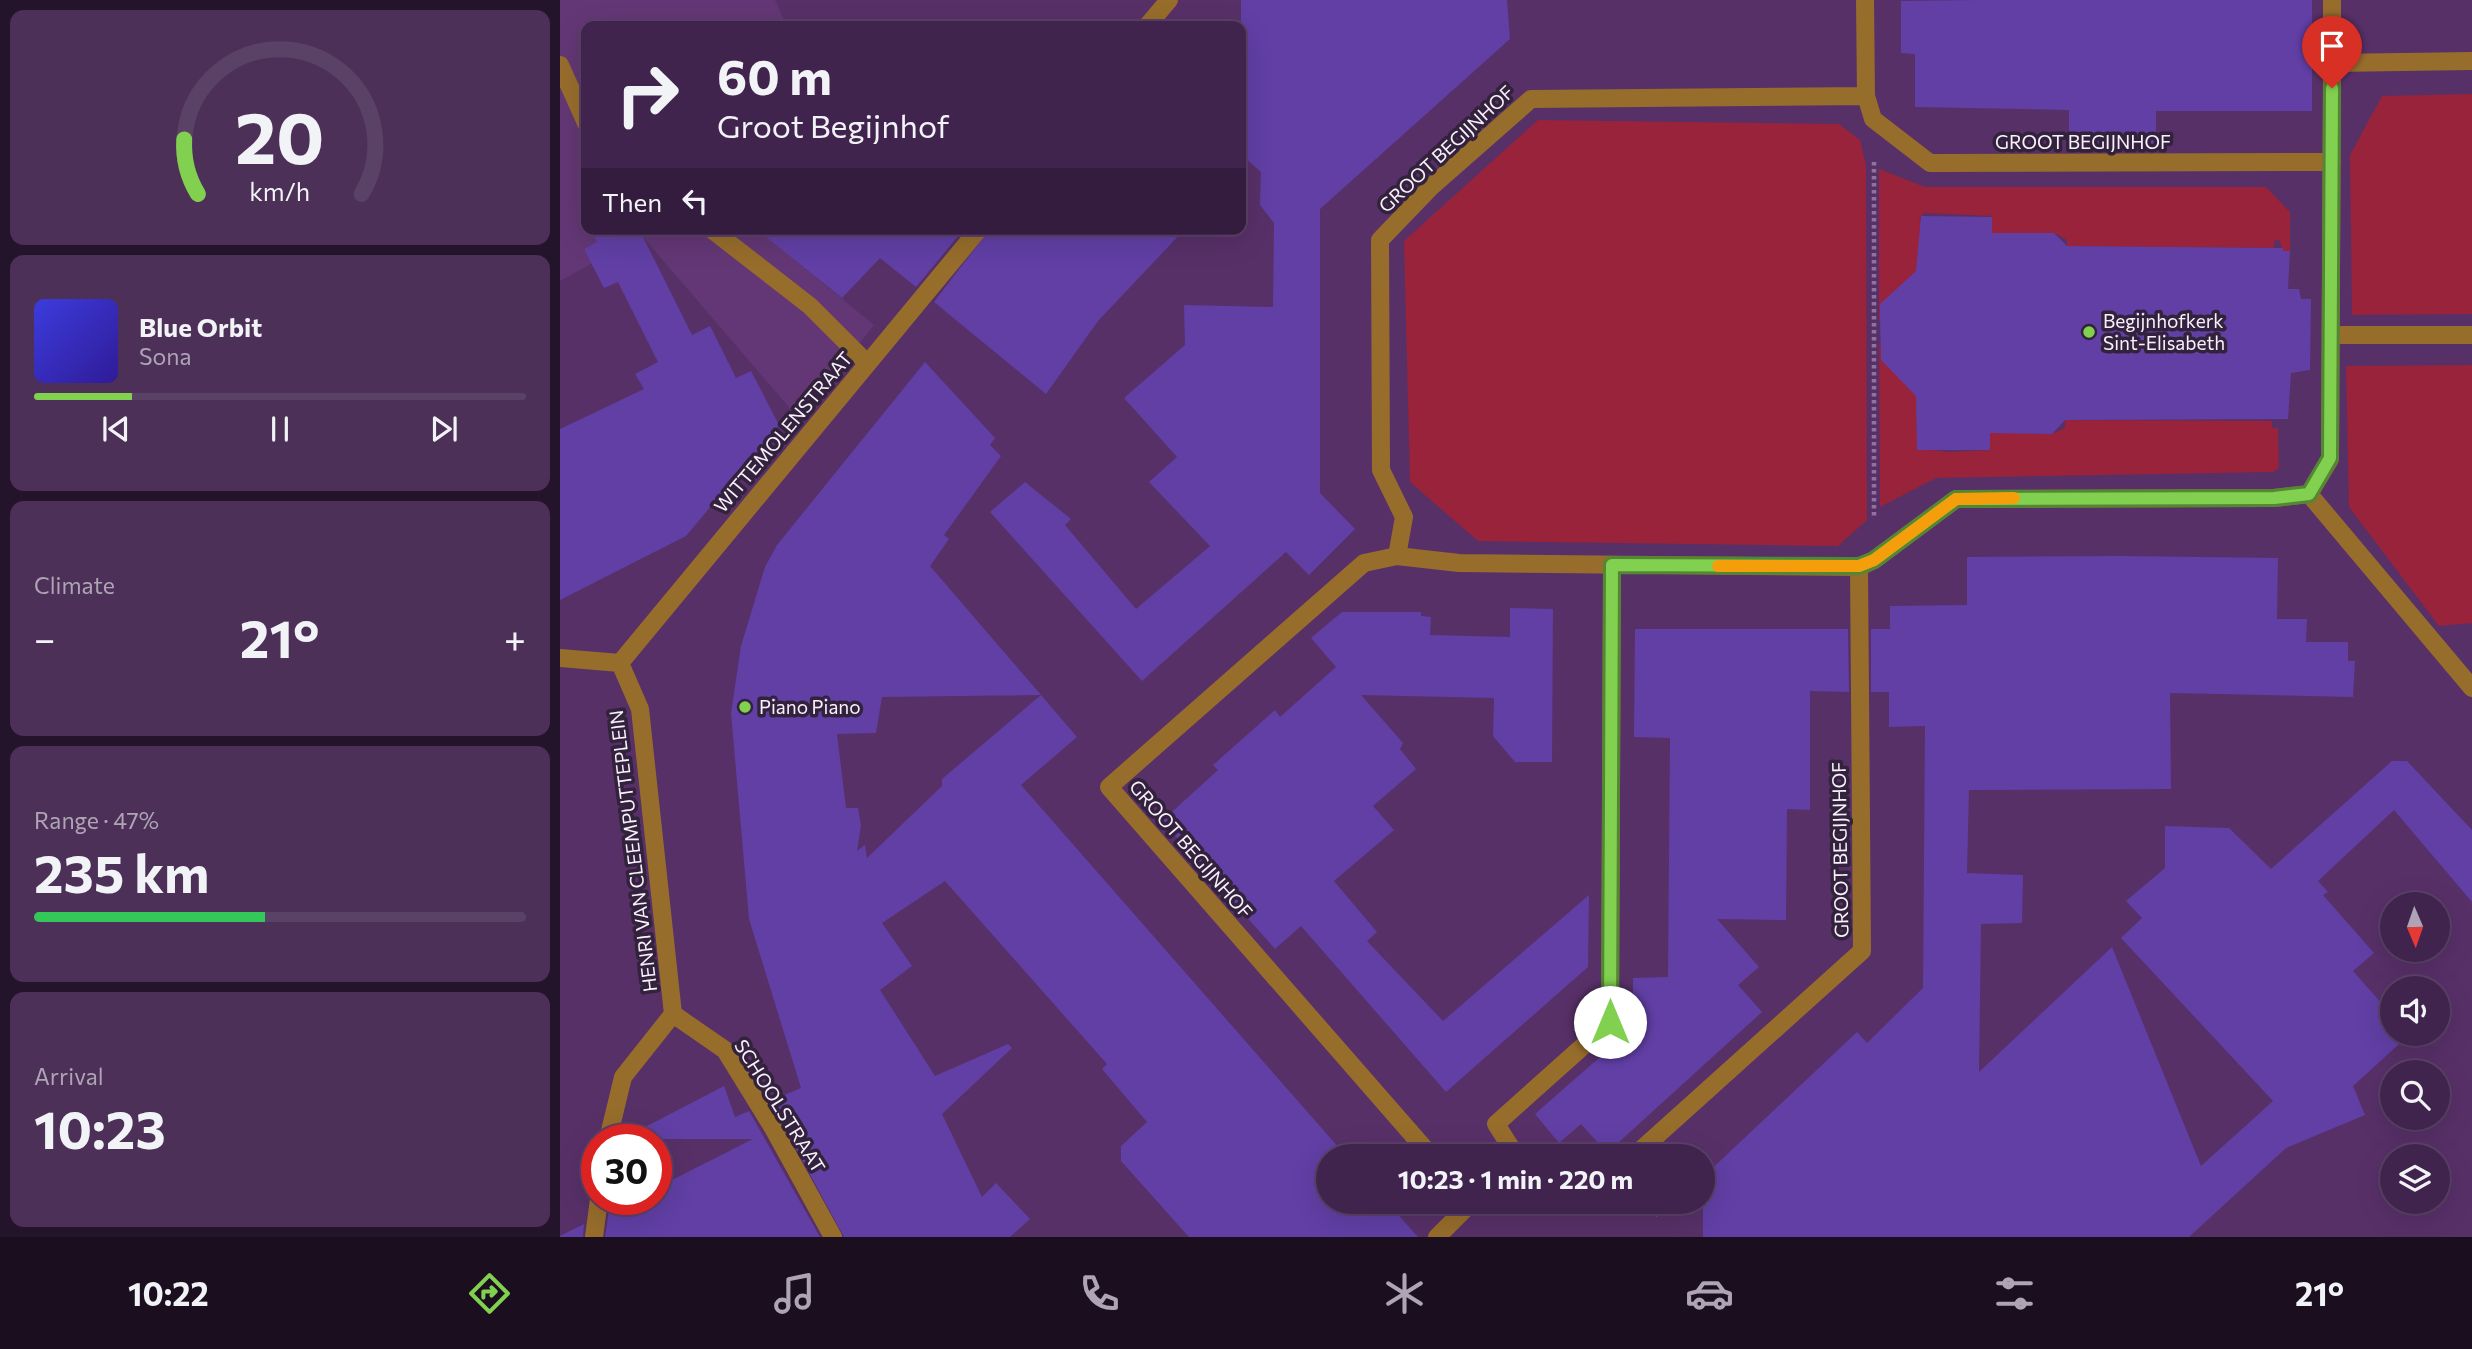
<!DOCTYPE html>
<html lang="en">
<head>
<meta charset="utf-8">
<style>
  body { margin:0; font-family:Commissioner,sans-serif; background:#4c3058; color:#f1f3f6; height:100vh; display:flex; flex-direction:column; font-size:26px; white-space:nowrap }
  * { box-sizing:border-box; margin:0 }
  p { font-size:23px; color:#aea4b6 }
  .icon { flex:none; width:38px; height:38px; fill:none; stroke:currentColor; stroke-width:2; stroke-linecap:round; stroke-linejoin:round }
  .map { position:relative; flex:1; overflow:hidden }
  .sheet { display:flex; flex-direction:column; gap:10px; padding:10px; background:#24142b; width:560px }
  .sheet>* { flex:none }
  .top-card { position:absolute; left:21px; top:21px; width:665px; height:214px; border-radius:14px; box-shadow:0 7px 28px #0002,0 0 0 2px #5a4166; background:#41244e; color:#f1f3f6; overflow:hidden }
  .needle { width:46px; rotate:178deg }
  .fabs { position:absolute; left:1820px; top:892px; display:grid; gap:14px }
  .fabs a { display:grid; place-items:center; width:70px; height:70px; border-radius:50%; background:#41244e; box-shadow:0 7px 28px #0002,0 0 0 2px #5a4166; font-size:35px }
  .speed { position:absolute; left:21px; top:1124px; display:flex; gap:14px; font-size:35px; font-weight:700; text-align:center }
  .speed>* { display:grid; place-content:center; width:91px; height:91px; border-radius:50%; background:#41244e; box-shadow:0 7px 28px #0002,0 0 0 2px #5a4166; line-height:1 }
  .speed .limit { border:10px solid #d22; background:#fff; color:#111 }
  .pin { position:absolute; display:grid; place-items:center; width:60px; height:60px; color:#fff; margin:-72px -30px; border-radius:50% 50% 50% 0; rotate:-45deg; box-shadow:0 0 7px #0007 }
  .pin .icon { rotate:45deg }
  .me { position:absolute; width:77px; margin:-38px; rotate:0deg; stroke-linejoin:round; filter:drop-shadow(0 0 5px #0008) }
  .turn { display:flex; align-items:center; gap:24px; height:147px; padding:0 21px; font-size:32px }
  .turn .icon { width:91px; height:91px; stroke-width:2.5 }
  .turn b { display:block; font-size:49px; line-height:60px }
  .then { display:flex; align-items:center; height:66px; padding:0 21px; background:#0003; gap:14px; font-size:26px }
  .big { font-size:52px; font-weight:700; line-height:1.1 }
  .sheet .card { flex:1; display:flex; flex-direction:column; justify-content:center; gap:10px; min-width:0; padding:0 24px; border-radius:14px; background:#4c3058 }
  .sheet .dial { align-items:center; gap:0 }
  .dial svg { height:182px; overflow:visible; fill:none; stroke:#5a4166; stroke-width:7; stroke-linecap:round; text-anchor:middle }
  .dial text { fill:#f1f3f6; stroke:none }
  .song { display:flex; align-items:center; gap:21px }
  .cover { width:84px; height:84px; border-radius:10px; background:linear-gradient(135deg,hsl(240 70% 55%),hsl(250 70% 35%)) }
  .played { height:7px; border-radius:4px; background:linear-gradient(90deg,#82d04f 20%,#5a4166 20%) }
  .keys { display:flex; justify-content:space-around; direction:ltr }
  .heat { display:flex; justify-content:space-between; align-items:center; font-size:38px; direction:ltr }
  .charge { height:10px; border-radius:5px; background:linear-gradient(90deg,#34c759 47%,#5a4166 0) }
  .trip { position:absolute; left:756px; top:1144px; width:399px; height:70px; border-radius:35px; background:#41244e; box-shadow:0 7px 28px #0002,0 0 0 2px #5a4166; font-weight:700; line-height:70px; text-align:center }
  .dock { display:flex; height:112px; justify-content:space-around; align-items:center; background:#1a0e1f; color:#aea4b6 }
  .dock .icon { width:49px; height:49px }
  .dock .active { color:#82d04f }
  .dock b { font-size:32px; color:#f1f3f6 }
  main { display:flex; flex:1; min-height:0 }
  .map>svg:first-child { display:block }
  .built { fill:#633775 }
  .green { fill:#98233a }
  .building { fill:#613fa5 }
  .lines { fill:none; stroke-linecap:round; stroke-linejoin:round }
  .path { stroke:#8f739c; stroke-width:4.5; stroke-dasharray:3.5 3.5; stroke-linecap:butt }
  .service { stroke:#976d2c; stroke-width:18 }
  .minor { stroke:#976d2c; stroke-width:18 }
  .route-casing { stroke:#548733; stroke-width:18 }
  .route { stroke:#82d04f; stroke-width:12 }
  .slow { stroke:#f59e0b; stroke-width:12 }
  .poi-dot { fill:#82d04f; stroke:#33223b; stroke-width:2.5 }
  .labels { text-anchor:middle; stroke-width:7; stroke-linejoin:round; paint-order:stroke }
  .street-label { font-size:19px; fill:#f9f0fe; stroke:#33223b }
  .poi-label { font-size:19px; fill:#f9f0fe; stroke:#33223b; text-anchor:start }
</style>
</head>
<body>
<main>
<section class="sheet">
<div class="card dial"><svg viewBox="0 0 100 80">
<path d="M14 69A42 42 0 1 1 86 69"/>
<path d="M14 69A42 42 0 0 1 8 45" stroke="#82d04f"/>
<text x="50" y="56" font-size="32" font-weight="700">20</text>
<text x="50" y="72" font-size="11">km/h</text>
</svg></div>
<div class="card">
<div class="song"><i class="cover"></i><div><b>Blue Orbit</b><p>Sona</p></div></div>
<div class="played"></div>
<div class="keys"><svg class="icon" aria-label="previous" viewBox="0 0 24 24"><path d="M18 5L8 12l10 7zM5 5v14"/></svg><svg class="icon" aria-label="pause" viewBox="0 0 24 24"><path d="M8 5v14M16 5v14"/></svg><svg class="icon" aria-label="next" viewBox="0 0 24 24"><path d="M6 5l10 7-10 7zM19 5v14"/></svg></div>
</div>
<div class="card"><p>Climate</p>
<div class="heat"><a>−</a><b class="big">21°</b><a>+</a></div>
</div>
<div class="card"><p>Range · 47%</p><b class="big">235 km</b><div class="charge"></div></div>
<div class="card"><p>Arrival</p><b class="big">10:23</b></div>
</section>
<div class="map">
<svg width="1912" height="1237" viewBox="0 0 1912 1237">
  <rect width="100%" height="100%" fill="#573068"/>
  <path class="built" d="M0 0H215L227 26H26V229H246L226 253 314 325 239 419 82 236 0 281Z"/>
  <path class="green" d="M1912 94V314L1792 315 1790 155 1822 96Z
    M978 120 1279 124 1300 140 1306 165 1307 520 1278 546 918 541 850 482 844 241Z
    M1319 169 1365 187H1706L1730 212V251H1723L1719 240 1714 241V248L1507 246V240L1494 233 1432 246V216L1364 213 1359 219 1361 222V286L1319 321Z
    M1319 343 1339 378 1358 371 1362 451 1364 449 1389 452 1430 450V425L1476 434H1492L1505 428V420L1712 421V428H1718L1719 468 1713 472 1376 478 1320 507Z
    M1912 365V623L1879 626 1789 507 1786 366Z"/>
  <path class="building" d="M681 0H947L950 39 760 209V493L795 529 749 575 726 552 582 681 430 512 465 482 511 519 505 525 576 609 650 546 589 482 617 457 564 398 625 345 624 305 713 307 714 223 700 205 701 172 681 154Z
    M1416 0H1752V111H1596V145H1509V110L1355 107V54L1341 53V1Z
    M1361 216 1432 217V233H1494L1507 246 1723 248V251H1730L1728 289H1739L1741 299H1751L1750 370 1731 373 1728 419 1505 420 1492 434 1430 433V450H1357L1356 396 1321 360 1320 320V304L1356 271Z
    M31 229H79L132 335 150 326 176 378 191 371 219 425 126 536 0 600V429L84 389 75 374 98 362 58 282 44 288 24 249 37 242Z
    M196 229H404L356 287 320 258 282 298Z
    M430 229H625L538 321 486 394 374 302Z
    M365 362 435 438 430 445 441 456 384 535 389 539 370 566 481 695 322 697 316 733 277 734 286 808H298L301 826 297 851 305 845 307 858 382 786V779L481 695 517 737 461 785 787 1157H768V1202H827L858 1237H629L561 1161V1146L587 1122 542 1069 547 1064 385 881 322 923 352 966 320 990 375 1076 448 1044 452 1048 382 1114 422 1197 436 1183 470 1219 450 1237H284L210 1101 241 1088 189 919 171 713 181 646 205 567 217 545Z
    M1561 556 1718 558 1717 619H1747L1746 642H1788V661H1795L1793 697 1610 693 1611 789 1409 790 1407 873 1463 875 1462 923 1421 924 1419 1072 1552 947 1641 1166 1713 1101 1561 938 1582 918 1566 901 1605 868V826L1669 828 1711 869 1832 761H1847L1912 830V902L1834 810 1758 881 1768 892 1763 895 1814 953 1793 971 1832 1015V1034L1849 1035 1793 1086 1805 1115 1726 1148 1629 1237H1143V1177L1297 1032 1307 1043 1363 988 1365 726 1329 727V692H1311V629H1330V606L1407 605V557Z
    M950 608 993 609 992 762H955L933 736 934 698 801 695 843 743 840 749 856 769 813 806 834 830 774 881 817 932 807 941 883 1021 1029 895 1028 967 886 1092 741 926 715 949 602 821 658 770 653 765 715 710 720 717 776 667 751 638 782 612H861V616L871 617 870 635 950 637Z
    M1075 629H1288L1289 692 1250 691V810L1227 809 1226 920 1157 919 1199 967 1178 985 1202 1012 1047 1153 1021 1124 999 1143 975 1114 1073 1028V978L1108 977 1110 738 1074 737Z
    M164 1086 175 1117 189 1111 260 1237H45L49 1211 74 1199H96V1188L193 1139H62Z
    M24 1224 23 1237H0V1236Z"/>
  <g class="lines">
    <path class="path" d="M1314 162V517
      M1087 1202 1100 1217
      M1077 1215 1087 1202"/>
    <path class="service" d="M0 65 26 123
      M151 229 250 306 307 363"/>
    <path class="minor" d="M1305 0 1306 96
      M1772 0V63
      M587 26 609 0
      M1772 335H1912
      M1749 494 1912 688
      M837 556 844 517 821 470 820 240 871 187 971 99 1306 96 1313 119 1370 163 1772 162
      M0 658 60 663 80 709 113 1014
      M60 663 419 229
      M113 1014 165 1050 213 1128 273 1237
      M48 1139 63 1077 113 1014
      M872 1157 549 787 804 563 837 556 899 563 1299 567 1314 560 1396 499 1714 498 1749 494 1770 459 1772 63 1912 61
      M957 1157 936 1124 1050 1022 1052 565
      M1073 1157 1302 951 1299 567
      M34 1237 39 1199
      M877 1237 912 1202"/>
  </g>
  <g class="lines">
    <defs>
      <path id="route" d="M1050 1022 1052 565 1299 566 1314 560 1396 499 1714 498 1749 494 1770 458 1772 88"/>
    </defs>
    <use href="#route" class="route-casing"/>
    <use href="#route" class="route"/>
    <path class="slow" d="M1158 566H1299L1314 560 1396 499 1454 498"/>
  </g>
  <g class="poi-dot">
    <circle cx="1529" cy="332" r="7"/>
    <circle cx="185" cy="707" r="7"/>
  </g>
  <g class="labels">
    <g class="street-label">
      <text x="1523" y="149">GROOT BEGIJNHOF</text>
      <text transform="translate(886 149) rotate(-43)" y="7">GROOT BEGIJNHOF</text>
      <text transform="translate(223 432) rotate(-50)" y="7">WITTEMOLENSTRAAT</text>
      <text transform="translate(631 849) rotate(49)" y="7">GROOT BEGIJNHOF</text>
      <text transform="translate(1280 850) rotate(-91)" y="7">GROOT BEGIJNHOF</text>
      <text transform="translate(73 851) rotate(-97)" y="7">HENRI VAN CLEEMPUTTEPLEIN</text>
      <text transform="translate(220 1106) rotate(58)" y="7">SCHOOLSTRAAT</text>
    </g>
    <g class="poi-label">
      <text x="1543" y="328">Begijnhofkerk<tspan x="1543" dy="22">Sint-Elisabeth</tspan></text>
      <text x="199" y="714">Piano Piano</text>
    </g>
  </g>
</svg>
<div class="fabs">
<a><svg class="needle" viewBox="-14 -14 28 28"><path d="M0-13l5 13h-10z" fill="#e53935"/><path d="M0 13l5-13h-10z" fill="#aea4b6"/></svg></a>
<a><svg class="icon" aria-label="sound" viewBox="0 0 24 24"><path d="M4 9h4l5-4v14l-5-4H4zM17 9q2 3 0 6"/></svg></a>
<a><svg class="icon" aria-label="search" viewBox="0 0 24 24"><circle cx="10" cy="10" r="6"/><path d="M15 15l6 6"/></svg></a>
<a><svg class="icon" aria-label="layers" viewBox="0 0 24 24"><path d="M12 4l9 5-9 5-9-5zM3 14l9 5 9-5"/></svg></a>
</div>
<div class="speed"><div class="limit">30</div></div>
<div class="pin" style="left:1772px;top:88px;background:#d93025"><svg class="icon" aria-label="arrive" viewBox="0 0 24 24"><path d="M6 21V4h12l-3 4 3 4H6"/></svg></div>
<svg class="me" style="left:1050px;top:1022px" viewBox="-20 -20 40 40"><circle r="19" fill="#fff"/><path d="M0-13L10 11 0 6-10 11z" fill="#82d04f"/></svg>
<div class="trip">10:23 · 1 min · 220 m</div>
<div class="top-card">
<div class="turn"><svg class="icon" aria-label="right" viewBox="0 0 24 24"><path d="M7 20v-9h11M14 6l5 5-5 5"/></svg><div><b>60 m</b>Groot Begijnhof</div></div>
<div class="then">Then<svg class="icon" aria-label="left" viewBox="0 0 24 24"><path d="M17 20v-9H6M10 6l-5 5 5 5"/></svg></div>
</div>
</div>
</main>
<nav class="dock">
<b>10:22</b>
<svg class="icon active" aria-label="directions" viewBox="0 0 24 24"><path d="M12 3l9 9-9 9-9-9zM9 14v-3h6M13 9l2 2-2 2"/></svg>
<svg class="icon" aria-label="music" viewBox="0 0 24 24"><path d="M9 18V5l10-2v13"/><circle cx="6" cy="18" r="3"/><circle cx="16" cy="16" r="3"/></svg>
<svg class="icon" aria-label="phone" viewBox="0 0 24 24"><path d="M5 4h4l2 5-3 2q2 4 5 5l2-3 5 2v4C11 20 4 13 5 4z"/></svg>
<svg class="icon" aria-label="climate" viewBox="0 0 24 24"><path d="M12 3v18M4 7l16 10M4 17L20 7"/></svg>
<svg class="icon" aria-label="car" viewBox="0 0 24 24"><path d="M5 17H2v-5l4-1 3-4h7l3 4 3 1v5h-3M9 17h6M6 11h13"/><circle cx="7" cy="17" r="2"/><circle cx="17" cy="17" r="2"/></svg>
<svg class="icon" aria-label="filters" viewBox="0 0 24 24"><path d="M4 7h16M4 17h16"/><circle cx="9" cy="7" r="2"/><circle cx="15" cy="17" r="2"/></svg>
<b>21°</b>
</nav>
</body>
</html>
